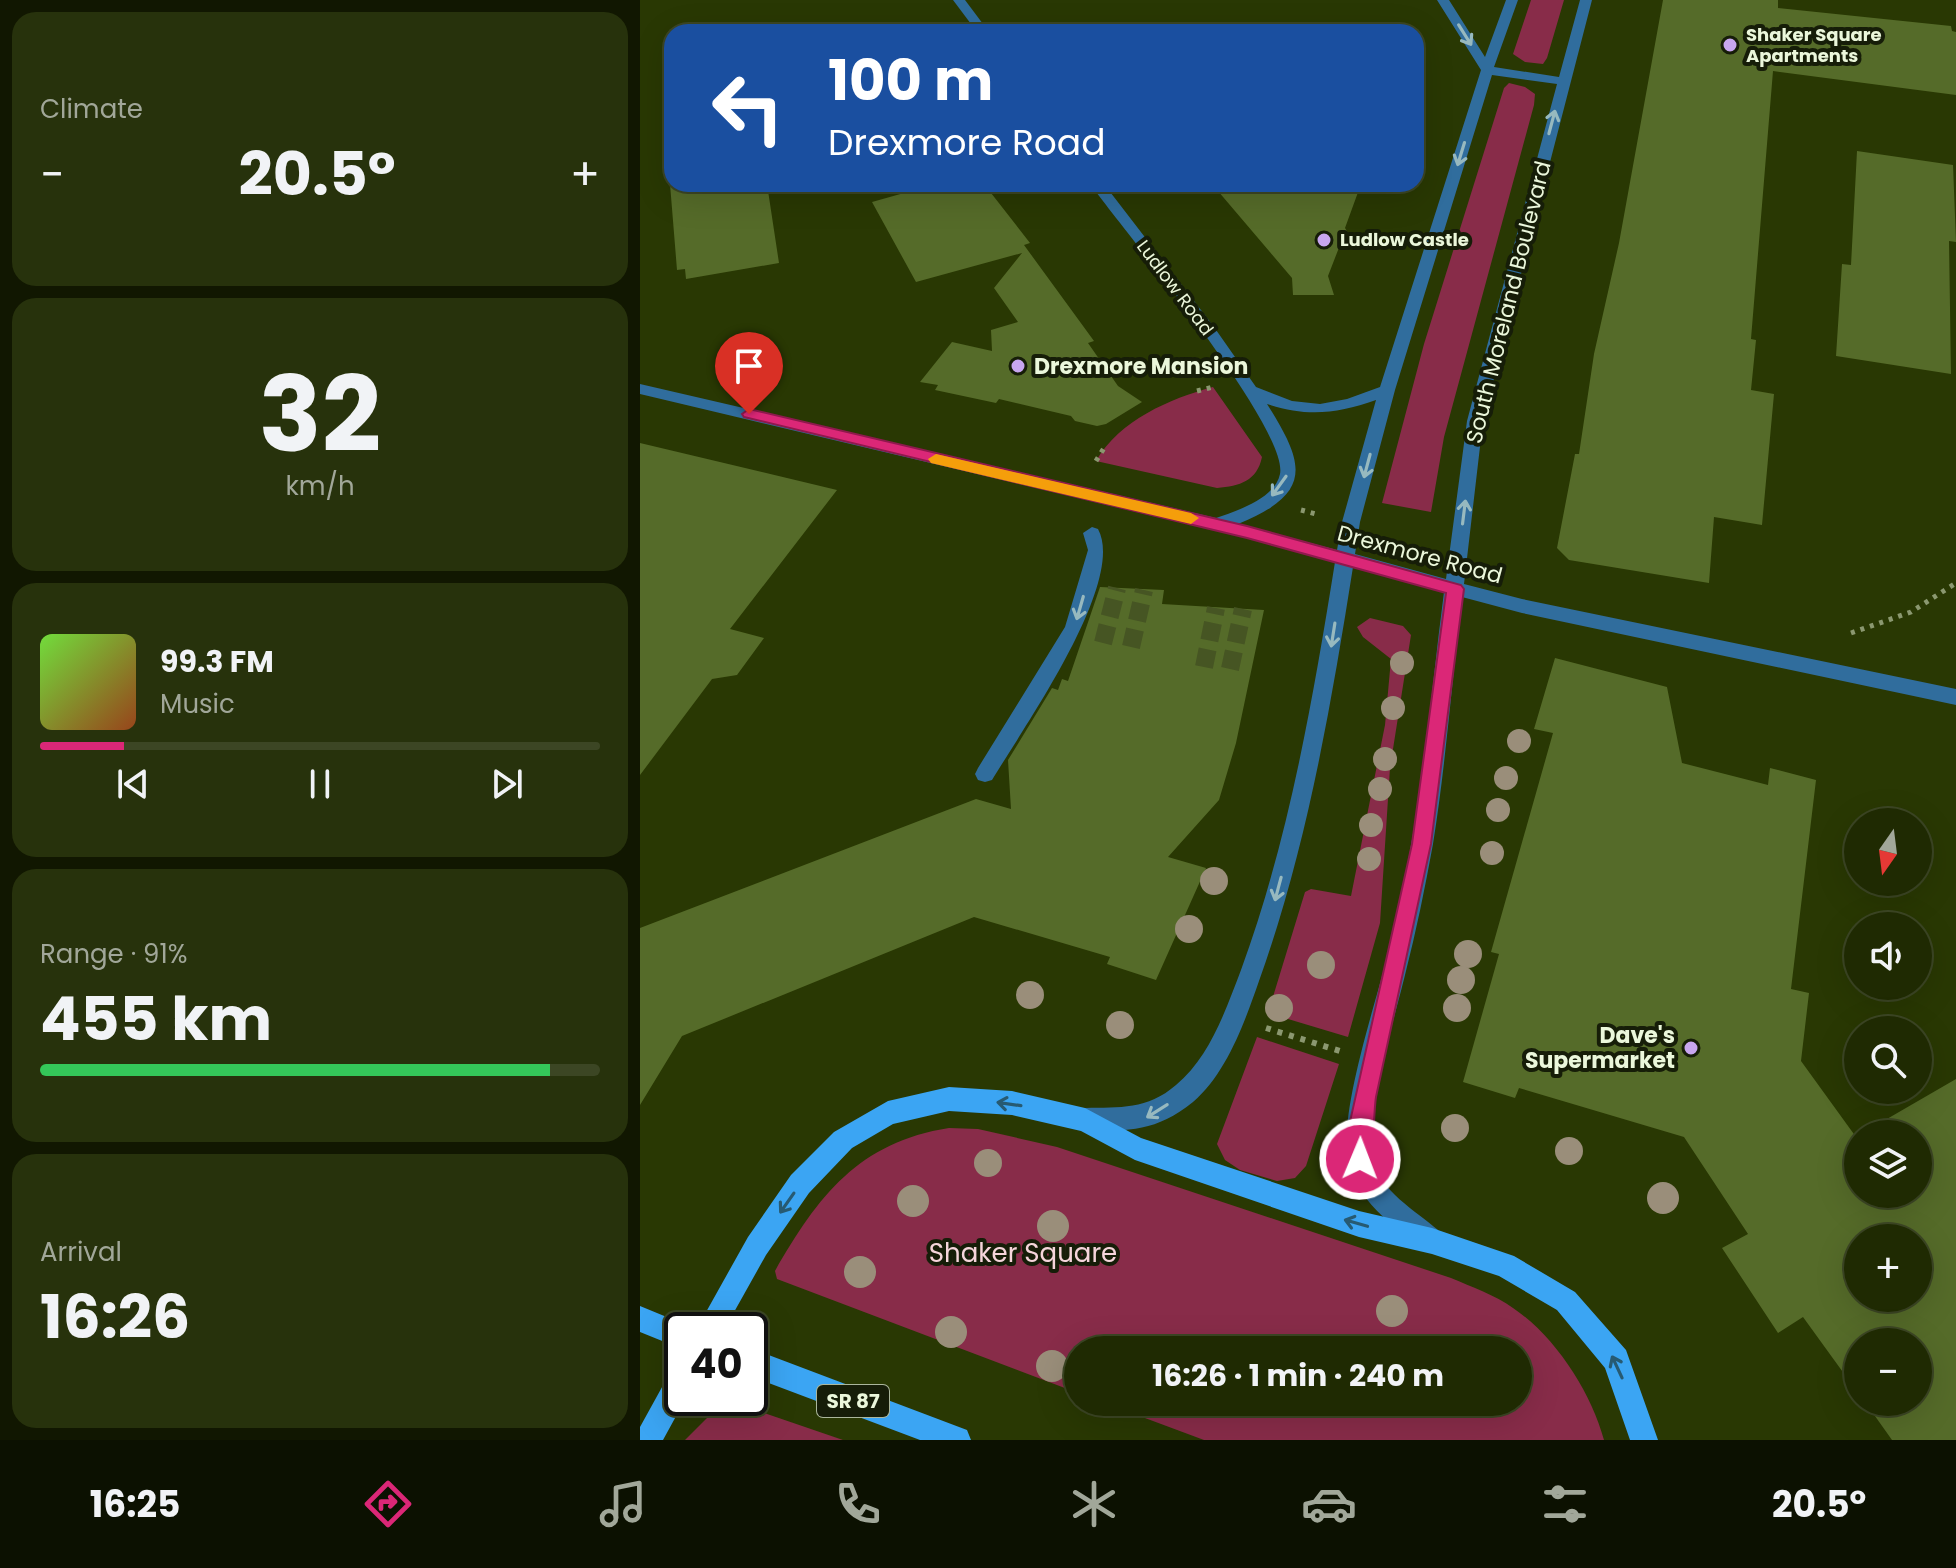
<!DOCTYPE html>
<html lang="en">
<head>
<meta charset="utf-8">
<style>
  body { margin:0; font-family:Poppins,sans-serif; background:#27320c; color:#f1f3f6; height:100vh; display:flex; flex-direction:column; font-size:30px; white-space:nowrap }
  * { box-sizing:border-box; margin:0 }
  p { font-size:26px; color:#a1a799 }
  .icon { flex:none; width:44px; height:44px; fill:none; stroke:currentColor; stroke-width:2; stroke-linecap:round; stroke-linejoin:round }
  .map { position:relative; flex:1; overflow:hidden }
  .details { display:flex; flex-direction:column; gap:12px; padding:12px; background:#111701; width:640px }
  .details>* { flex:none }
  .top-card { position:absolute; left:24px; top:24px; width:760px; height:168px; border-radius:24px; box-shadow:0 8px 32px #0002,0 0 0 2px #3c4624; background:#1a4fa0; color:#fff; overflow:hidden }
  .needle { width:52px; rotate:194deg }
  .tools { position:absolute; left:1204px; top:808px; display:grid; gap:16px }
  .tools a { display:grid; place-items:center; width:88px; height:88px; border-radius:50%; background:#1f2a02; box-shadow:0 8px 32px #0002,0 0 0 2px #3c4624; font-size:40px }
  .speed { position:absolute; left:24px; top:1312px; display:flex; gap:16px; font-size:40px; font-weight:700; text-align:center }
  .speed>* { display:grid; place-content:center; width:104px; height:104px; border-radius:50%; background:#1f2a02; box-shadow:0 8px 32px #0002,0 0 0 2px #3c4624; line-height:1 }
  .speed .limit { border:4px solid #111; border-radius:12px; background:#fff; color:#111 }
  .pin { position:absolute; display:grid; place-items:center; width:68px; height:68px; color:#fff; margin:-82px -34px; border-radius:50% 50% 50% 0; rotate:-45deg; box-shadow:0 0 8px #0007 }
  .pin .icon { rotate:45deg }
  .me { position:absolute; width:88px; margin:-44px; rotate:1deg; stroke-linejoin:round; filter:drop-shadow(0 0 6px #0008) }
  .turn { display:flex; align-items:center; gap:28px; height:168px; padding:0 32px; font-size:36px }
  .turn .icon { width:104px; height:104px; stroke-width:2.5 }
  .turn b { display:block; font-size:56px; line-height:68px }
  .big { font-size:60px; font-weight:700; line-height:1.1 }
  .details .widget { flex:1; display:flex; flex-direction:column; justify-content:center; gap:12px; min-width:0; padding:0 28px; border-radius:24px; background:#27320c }
  .details .dial { align-items:center; gap:0 }
  .dial b { font-size:104px; line-height:1 }
  .song { display:flex; align-items:center; gap:24px }
  .cover { width:96px; height:96px; border-radius:12px; background:linear-gradient(135deg,hsl(100 70% 55%),hsl(20 70% 35%)) }
  .played { height:8px; border-radius:4px; background:linear-gradient(90deg,#db2777 15%,#3c4624 15%) }
  .keys { display:flex; justify-content:space-around; direction:ltr }
  .heat { display:flex; justify-content:space-between; align-items:center; font-size:44px; direction:ltr }
  .charge { height:12px; border-radius:6px; background:linear-gradient(90deg,#34c759 91%,#3c4624 0) }
  .trip { position:absolute; left:424px; top:1336px; width:468px; height:80px; border-radius:40px; background:#1f2a02; box-shadow:0 8px 32px #0002,0 0 0 2px #3c4624; font-weight:700; line-height:80px; text-align:center }
  .tabs { display:flex; height:128px; justify-content:space-around; align-items:center; background:#0c1101; color:#a1a799 }
  .tabs .icon { width:56px; height:56px }
  .tabs .active { color:#db2777 }
  .tabs b { font-size:36px; color:#f1f3f6 }
  main { display:flex; flex:1; min-height:0 }
  .map>svg:first-child { display:block }
  .green { fill:#882c49 }
  .building { fill:#556b29; fill-rule:evenodd }
  .lines { fill:none; stroke-linecap:round; stroke-linejoin:round }
  .minor-tunnel { stroke:#465523; stroke-width:18; stroke-dasharray:18 9; stroke-linecap:butt }
  .path-far1 { stroke:#8b9870; stroke-width:5; stroke-dasharray:4 6; stroke-linecap:butt }
  .path { stroke:#8b9870; stroke-width:6; stroke-dasharray:5 7; stroke-linecap:butt }
  .minor { fill:#306d9d; fill-rule:evenodd }
  .major { fill:#3ba5f3; fill-rule:evenodd }
  .tree { fill:#9a8e7a }
  .oneway { stroke:#97b9bf }
  .oneway2 { stroke:#275a72 }
  .route { fill:#db2777; stroke:#8e194d; stroke-width:2 }
  .slow { fill:#f59e0b }
  .poi-dot { fill:#c8a6ef; stroke:#161d08; stroke-width:3 }
  .labels { text-anchor:middle; stroke-width:8; stroke-linejoin:round; paint-order:stroke }
  .far-poi-label { font-size:18px; font-weight:bold; fill:#ebf7db; stroke:#161d08; text-anchor:start }
  .far-street-label { font-size:18px; fill:#ebf7db; stroke:#161d08 }
  .shield { fill:#161d08; stroke:#abb69c; stroke-width:2 }
  .shield-label { font-size:20px; font-weight:bold; fill:#ebf7db }
  .street-label { font-size:22px; fill:#ebf7db; stroke:#161d08 }
  .poi-label { font-size:22px; font-weight:bold; fill:#ebf7db; stroke:#161d08; text-anchor:start }
  .near-park-label { font-size:26px; fill:#f6d5db; stroke:#161d08 }
</style>
</head>
<body>
<main>
<section class="details">
<div class="widget"><p>Climate</p>
<div class="heat"><a>−</a><b class="big">20.5°</b><a>+</a></div>
</div>
<div class="widget dial"><b>32</b><p>km/h</p></div>
<div class="widget">
<div class="song"><i class="cover"></i><div><b>99.3 FM</b><p>Music</p></div></div>
<div class="played"></div>
<div class="keys"><svg class="icon" aria-label="previous" viewBox="0 0 24 24"><path d="M18 5L8 12l10 7zM5 5v14"/></svg><svg class="icon" aria-label="pause" viewBox="0 0 24 24"><path d="M8 5v14M16 5v14"/></svg><svg class="icon" aria-label="next" viewBox="0 0 24 24"><path d="M6 5l10 7-10 7zM19 5v14"/></svg></div>
</div>
<div class="widget"><p>Range · 91%</p><b class="big">455 km</b><div class="charge"></div></div>
<div class="widget"><p>Arrival</p><b class="big">16:26</b></div>
</section>
<div class="map">
<svg width="1316" height="1440" viewBox="0 0 1316 1440">
  <rect width="100%" height="100%" fill="#293803"/>
  <path class="green" d="M891 0H924L907 58 903 64 885 62 873 54Z
    M869 83 885 87 895 94 894 105 804 437 791 512 742 503 784 344 864 88Z
    M573 387 622 457C617 481 600 486 577 488L456 461C480 420 529 399 573 387Z
    M730 618 763 626 771 635 750 768 740 923 708 1037 628 1013 665 892 671 889 711 896 745 725 751 659 723 637 717 627Z
    M617 1037 699 1064 666 1166 655 1178 637 1181 600 1170 585 1160 577 1144Z
    M309 1128 338 1129 417 1147 811 1278C832 1287 855 1295 873 1308 915 1336 951 1392 964 1440H564L462 1402H878V1350H438V1393L137 1279 135 1271C178 1196 219 1142 309 1128Z
    M107 1407 203 1440H45L67 1418Z"/>
  <path class="building" d="M1023 0H1138V8L1311 26 1312 31 1316 32V95L1133 71 1111 339 1116 340 1111 390 1134 394 1122 525 1074 517 1069 583 929 560 917 548 935 454H939L954 354 979 243Z
    M1217 151 1313 165 1316 242 1309 241 1311 374 1196 356 1202 264 1211 265Z
    M30 184H127L139 263 46 279 45 269 37 270Z
    M296 184H344L390 243 384 245 454 341 448 343 478 386 502 402 466 424 457 426 435 421 431 416 359 399 356 403 295 390 298 385 280 382 312 342 352 351 351 330 378 322 354 288 382 253 276 282 232 202Z
    M572 184H721L705 228 712 239 700 245 688 276 694 295H653L652 278Z
    M0 443 197 490 90 629 124 638 97 675 72 679 0 775Z
    M460 587 524 590 522 604 624 610 596 743 579 800 528 857 566 868 516 980 467 964 470 957 334 917 42 1036 0 1105V928L336 799 371 809 368 760 412 688 418 690 422 679 428 681Z
    M915 658 1027 687 1042 763 1128 785 1130 768 1176 780 1151 989 1169 993 1161 1061 1216 1137 1218 1136V1194H1278V1134H1221L1316 1079V1440H1252L1225 1402H1278V1342H1218V1393L1163 1317 1138 1333 1082 1248 1108 1234 1044 1137 879 1088 875 1098 823 1082 859 954 851 952 913 733 894 729ZM1218 1238H1278V1298H1218Z"/>
  <g class="lines">
    <path class="minor-tunnel" d="M463 643 477 588
      M491 647 504 590
      M564 667 576 608
      M590 669 603 609"/>
    <path class="path-far1" d="M557 391 573 387
      M456 461 464 448
      M661 510 676 514
      M1211 633 1271 612 1316 583"/>
    <path class="path" d="M626 1028 700 1051"/>
    <path class="minor" d="M313 0H325L349 32H337Z
      M797 0H809L845 57 866 0H878L854 67 919 77 940 0H952L843 421 824 584 882 599 1316 689V705L882 613 822 597C812 679 806 763 793 844 785 888 776 932 765 975 754 1021 724 1115 733 1160 739 1190 776 1211 798 1230L802 1239 798 1248 789 1252 780 1248C751 1223 717 1201 708 1161 699 1118 730 1021 742 976 754 933 763 889 771 845 786 762 793 676 804 592L713 567C691 706 667 847 619 981 605 1021 587 1073 553 1102 516 1132 490 1130 445 1132L436 1128 433 1120 436 1112 445 1108C480 1107 507 1110 536 1085 570 1057 586 1009 601 970 649 839 673 699 695 562L607 538 0 394V384L576 518C596 511 635 499 640 474 649 429 483 229 450 184H464L574 327 616 387 652 401 680 404 707 399 740 387 841 70ZM852 75 917 84 827 421 806 579 715 554 720 522 755 390ZM736 400 702 522 697 550 598 524C674 493 665 464 627 404 666 417 697 414 736 400Z
      M452 527 458 529C487 582 382 730 352 780L345 782 338 780 335 774 338 768 425 627 448 550 443 533Z"/>
    <path class="major" d="M309 1087 372 1091 445 1108 501 1138 719 1211 792 1228 874 1256 935 1292 986 1350 1018 1440H990L965 1368 917 1310 859 1276 792 1254 719 1237 495 1160 441 1131 372 1115 309 1111 253 1124 212 1148 169 1193 126 1255 84 1330H56L108 1237 151 1175 194 1132 248 1101Z
      M0 1306 51 1327 53 1330H42V1349L0 1332Z
      M110 1348 327 1430 331 1440H280L110 1376Z
      M42 1365V1398H46L23 1440H0V1427L32 1369Z"/>
  </g>
  <g class="tree">
    <circle cx="762" cy="663" r="12"/>
    <circle cx="753" cy="708" r="12"/>
    <circle cx="879" cy="741" r="12"/>
    <circle cx="745" cy="759" r="12"/>
    <circle cx="866" cy="778" r="12"/>
    <circle cx="740" cy="789" r="12"/>
    <circle cx="858" cy="810" r="12"/>
    <circle cx="731" cy="825" r="12"/>
    <circle cx="852" cy="853" r="12"/>
    <circle cx="729" cy="859" r="12"/>
    <circle cx="574" cy="881" r="14"/>
    <circle cx="549" cy="929" r="14"/>
    <circle cx="828" cy="954" r="14"/>
    <circle cx="681" cy="965" r="14"/>
    <circle cx="821" cy="980" r="14"/>
    <circle cx="390" cy="995" r="14"/>
    <circle cx="639" cy="1008" r="14"/>
    <circle cx="817" cy="1008" r="14"/>
    <circle cx="480" cy="1025" r="14"/>
    <circle cx="815" cy="1128" r="14"/>
    <circle cx="929" cy="1151" r="14"/>
    <circle cx="348" cy="1163" r="14"/>
    <circle cx="1023" cy="1198" r="16"/>
    <circle cx="273" cy="1201" r="16"/>
    <circle cx="413" cy="1226" r="16"/>
    <circle cx="220" cy="1272" r="16"/>
    <circle cx="752" cy="1311" r="16"/>
    <circle cx="311" cy="1332" r="16"/>
    <circle cx="412" cy="1366" r="16"/>
  </g>
  <defs><path id="oneway-shaft" d="M-6 0H5M1.5-3L5.5 0L1.5 3" fill="none" stroke-width="1.6" stroke-linecap="round" stroke-linejoin="round" transform="scale(2)"/></defs>
  <g class="oneway">
    <use href="#oneway-shaft" transform="translate(825 35) rotate(58)"/>
    <use href="#oneway-shaft" transform="translate(912 122) rotate(-75)"/>
    <use href="#oneway-shaft" transform="translate(821 154) rotate(107)"/>
    <use href="#oneway-shaft" transform="translate(727 466) rotate(105)"/>
    <use href="#oneway-shaft" transform="translate(639 486) rotate(126)"/>
    <use href="#oneway-shaft" transform="translate(824 512) rotate(-83)"/>
    <use href="#oneway-shaft" transform="translate(440 608) rotate(106)"/>
    <use href="#oneway-shaft" transform="translate(693 635) rotate(99)"/>
    <use href="#oneway-shaft" transform="translate(638 889) rotate(105)"/>
    <use href="#oneway-shaft" transform="translate(517 1111) rotate(148)"/>
  </g>
  <g class="oneway2">
    <use href="#oneway-shaft" transform="translate(369 1104) rotate(-172)"/>
    <use href="#oneway-shaft" transform="translate(147 1203) rotate(125)"/>
    <use href="#oneway-shaft" transform="translate(716 1223) rotate(-164)"/>
    <use href="#oneway-shaft" transform="translate(977 1367) rotate(-115)"/>
  </g>
  <path class="route" d="M109 409 607 526 821 585 824 589 791 844 736 1097C733 1116 735 1151 728 1167L720 1170 712 1167 709 1159V1126L772 844 806 593 607 538 104 417 102 414Z"/>
  <path class="slow" d="M296 454 551 513 559 518 551 524 291 463 288 459Z"/>
  <g class="poi-dot">
    <circle cx="1090" cy="45" r="8"/>
    <circle cx="684" cy="240" r="8"/>
    <circle cx="378" cy="366" r="8"/>
    <circle cx="1051" cy="1048" r="8"/>
  </g>
  <g class="labels">
    <g class="far-poi-label">
      <text x="1106" y="41">Shaker Square<tspan x="1106" dy="21">Apartments</tspan></text>
      <text x="700" y="246">Ludlow Castle</text>
    </g>
    <g class="far-street-label">
      <text transform="translate(535 288) rotate(53)" y="6">Ludlow Road</text>
    </g>
    <rect class="shield" x="177" y="1385" width="72" height="32" rx="6"/>
    <g class="shield-label">
      <text x="213" y="1408">SR 87</text>
    </g>
    <g class="street-label">
      <text transform="translate(868 302) rotate(-76)" y="8">South Moreland Boulevard</text>
      <text transform="translate(780 554) rotate(15)" y="8">Drexmore Road</text>
    </g>
    <g class="poi-label">
      <text x="394" y="374">Drexmore Mansion</text>
      <text x="1035" y="1043" text-anchor="end">Dave's<tspan x="1035" dy="25">Supermarket</tspan></text>
    </g>
    <g class="near-park-label">
      <text x="383" y="1262">Shaker Square</text>
    </g>
  </g>
</svg>
<div class="tools">
<a><svg class="needle" viewBox="-14 -14 28 28"><path d="M0-13l5 13h-10z" fill="#e53935"/><path d="M0 13l5-13h-10z" fill="#a1a799"/></svg></a>
<a><svg class="icon" aria-label="sound" viewBox="0 0 24 24"><path d="M4 9h4l5-4v14l-5-4H4zM17 9q2 3 0 6"/></svg></a>
<a><svg class="icon" aria-label="search" viewBox="0 0 24 24"><circle cx="10" cy="10" r="6"/><path d="M15 15l6 6"/></svg></a>
<a><svg class="icon" aria-label="layers" viewBox="0 0 24 24"><path d="M12 4l9 5-9 5-9-5zM3 14l9 5 9-5"/></svg></a>
<a>+</a>
<a>−</a>
</div>
<div class="speed"><div class="limit">40</div></div>
<div class="pin" style="left:109px;top:414px;background:#d93025"><svg class="icon" aria-label="arrive" viewBox="0 0 24 24"><path d="M6 21V4h12l-3 4 3 4H6"/></svg></div>
<svg class="me" style="left:720px;top:1159px" viewBox="-20 -20 40 40"><circle r="17" fill="#db2777" stroke="#fff" stroke-width="3"/><path d="M0-11L8 9 0 5-8 9z" fill="#fff"/></svg>
<div class="trip">16:26 · 1 min · 240 m</div>
<div class="top-card">
<div class="turn"><svg class="icon" aria-label="left" viewBox="0 0 24 24"><path d="M17 20v-9H6M10 6l-5 5 5 5"/></svg><div><b>100 m</b>Drexmore Road</div></div>
</div>
</div>
</main>
<nav class="tabs">
<b>16:25</b>
<svg class="icon active" aria-label="directions" viewBox="0 0 24 24"><path d="M12 3l9 9-9 9-9-9zM9 14v-3h6M13 9l2 2-2 2"/></svg>
<svg class="icon" aria-label="music" viewBox="0 0 24 24"><path d="M9 18V5l10-2v13"/><circle cx="6" cy="18" r="3"/><circle cx="16" cy="16" r="3"/></svg>
<svg class="icon" aria-label="phone" viewBox="0 0 24 24"><path d="M5 4h4l2 5-3 2q2 4 5 5l2-3 5 2v4C11 20 4 13 5 4z"/></svg>
<svg class="icon" aria-label="climate" viewBox="0 0 24 24"><path d="M12 3v18M4 7l16 10M4 17L20 7"/></svg>
<svg class="icon" aria-label="car" viewBox="0 0 24 24"><path d="M5 17H2v-5l4-1 3-4h7l3 4 3 1v5h-3M9 17h6M6 11h13"/><circle cx="7" cy="17" r="2"/><circle cx="17" cy="17" r="2"/></svg>
<svg class="icon" aria-label="filters" viewBox="0 0 24 24"><path d="M4 7h16M4 17h16"/><circle cx="9" cy="7" r="2"/><circle cx="15" cy="17" r="2"/></svg>
<b>20.5°</b>
</nav>
</body>
</html>
